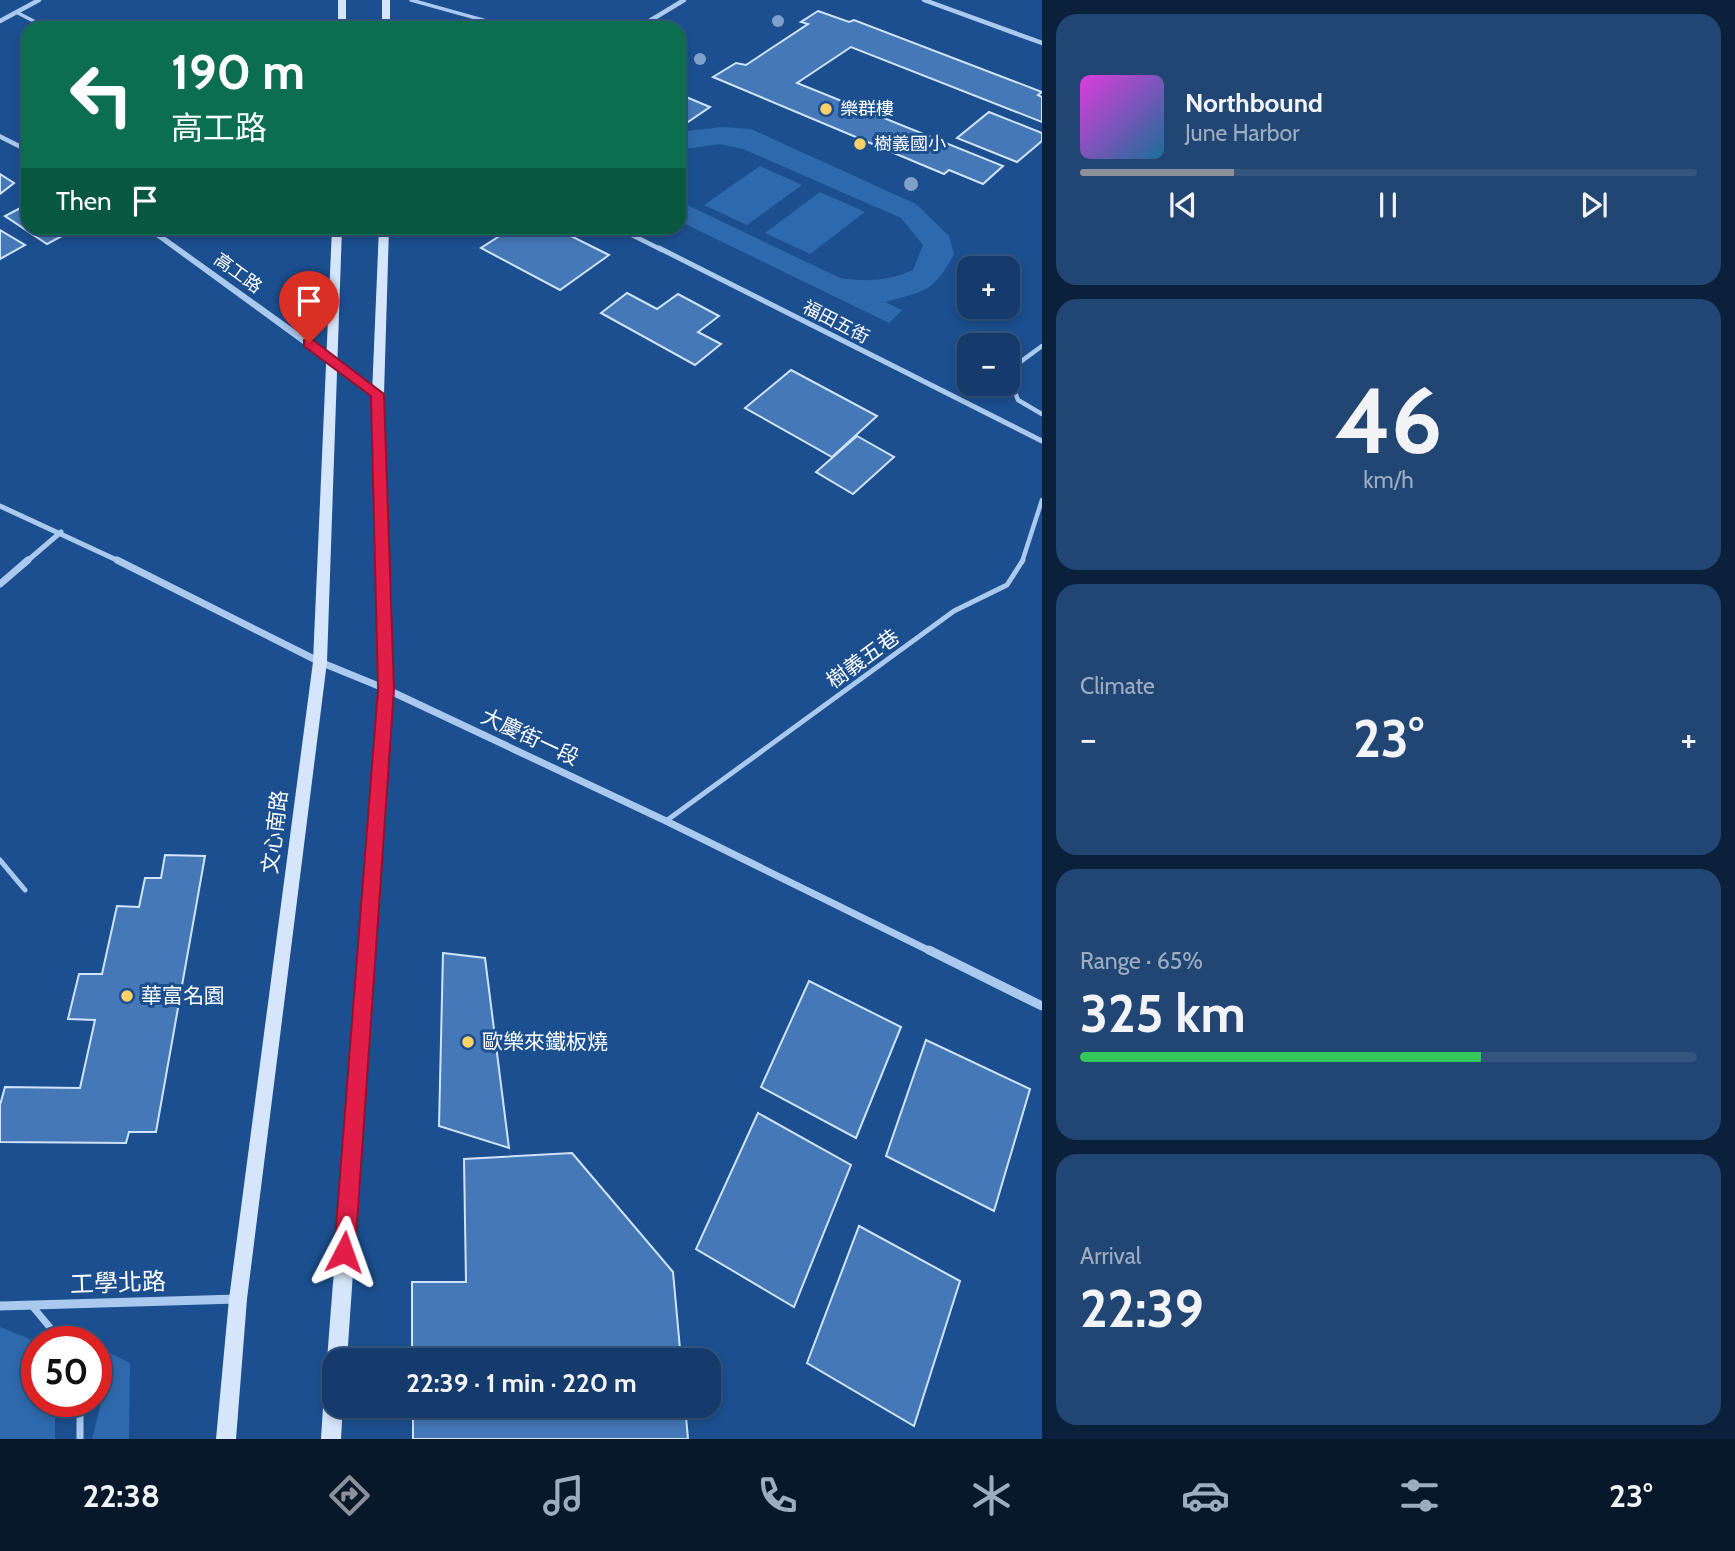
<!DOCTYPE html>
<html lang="en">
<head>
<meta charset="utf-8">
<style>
  body { margin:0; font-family:Cabin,"Noto Sans TC",sans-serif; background:#214673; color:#f1f3f6; height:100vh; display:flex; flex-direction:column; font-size:26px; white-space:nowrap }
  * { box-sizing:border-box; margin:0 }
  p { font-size:23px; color:#9dadc1 }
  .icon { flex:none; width:38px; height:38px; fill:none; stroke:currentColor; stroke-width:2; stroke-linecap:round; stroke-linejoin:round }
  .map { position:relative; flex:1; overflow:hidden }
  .panel { display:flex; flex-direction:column; gap:14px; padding:14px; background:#0b203b; width:693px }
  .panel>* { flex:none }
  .guide { position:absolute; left:21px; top:21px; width:665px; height:214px; border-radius:21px; box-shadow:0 4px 10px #0003,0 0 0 2px #33557e; background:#0b6e4f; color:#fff; overflow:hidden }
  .fabs { position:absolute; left:957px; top:256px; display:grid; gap:14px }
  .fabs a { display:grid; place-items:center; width:63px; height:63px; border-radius:14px; background:#143b6b; box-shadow:0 4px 10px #0003,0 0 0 2px #33557e; font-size:35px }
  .speed { position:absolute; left:21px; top:1326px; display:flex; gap:14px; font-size:35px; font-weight:700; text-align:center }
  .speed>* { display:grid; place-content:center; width:91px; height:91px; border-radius:50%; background:#143b6b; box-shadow:0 4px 10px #0003,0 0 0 2px #33557e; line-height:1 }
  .speed .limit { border:10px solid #d22; background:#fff; color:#111 }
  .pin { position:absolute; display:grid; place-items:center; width:60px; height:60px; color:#fff; margin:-72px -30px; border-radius:50% 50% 50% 0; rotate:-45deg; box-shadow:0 0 7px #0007 }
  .pin .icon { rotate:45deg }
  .me { position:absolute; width:77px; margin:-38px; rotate:4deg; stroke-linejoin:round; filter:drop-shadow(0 0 5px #0008) }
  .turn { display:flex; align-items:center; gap:24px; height:147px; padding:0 35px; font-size:32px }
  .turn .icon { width:91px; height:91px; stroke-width:2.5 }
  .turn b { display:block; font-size:49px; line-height:60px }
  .then { display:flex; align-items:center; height:66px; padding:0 35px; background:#0003; gap:14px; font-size:26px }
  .big { font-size:52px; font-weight:800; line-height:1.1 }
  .panel .tile { flex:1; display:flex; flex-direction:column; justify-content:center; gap:10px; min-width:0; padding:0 24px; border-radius:21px; background:#214673 }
  .panel .dial { align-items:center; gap:0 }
  .dial b { font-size:91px; line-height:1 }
  .song { display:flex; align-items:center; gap:21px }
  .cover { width:84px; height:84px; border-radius:10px; background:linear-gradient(135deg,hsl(300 70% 55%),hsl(200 70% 35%)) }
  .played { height:7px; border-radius:4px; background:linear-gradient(90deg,#8c9099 25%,#33557e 25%) }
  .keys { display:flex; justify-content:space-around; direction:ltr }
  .heat { display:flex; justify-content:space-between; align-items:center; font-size:38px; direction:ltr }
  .charge { height:10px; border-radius:5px; background:linear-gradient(90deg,#34c759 65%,#33557e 0) }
  .trip { position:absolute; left:322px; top:1348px; width:399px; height:70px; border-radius:21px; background:#143b6b; box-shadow:0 4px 10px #0003,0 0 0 2px #33557e; font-weight:800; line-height:70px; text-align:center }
  .tabs { display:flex; height:112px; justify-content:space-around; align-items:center; background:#08182b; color:#9dadc1 }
  .tabs .icon { width:49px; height:49px }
  .tabs .active { color:#8c9099 }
  .tabs b { font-size:32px; color:#f1f3f6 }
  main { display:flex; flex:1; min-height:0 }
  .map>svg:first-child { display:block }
  .green { fill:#2e69ad }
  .building { fill:#4478b7; stroke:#cfe3fa; stroke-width:2 }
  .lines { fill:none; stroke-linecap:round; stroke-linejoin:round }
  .service-far3 { stroke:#a9c9ee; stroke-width:3.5 }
  .service-far2 { stroke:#a9c9ee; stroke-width:4.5 }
  .service-far1 { stroke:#a9c9ee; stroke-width:5 }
  .service { stroke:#a9c9ee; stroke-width:7 }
  .minor-far3 { stroke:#a9c9ee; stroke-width:4.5 }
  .minor-far2 { stroke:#a9c9ee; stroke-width:5 }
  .minor-far1 { stroke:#a9c9ee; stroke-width:7 }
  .minor { stroke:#a9c9ee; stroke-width:9 }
  .tertiary { fill:#a9c9ee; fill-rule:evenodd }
  .secondary { fill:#d6e6fa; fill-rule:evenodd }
  .tree { fill:#7ea0ca }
  .route { fill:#e11d48; stroke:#92132f; stroke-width:2 }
  .poi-dot { fill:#ffd166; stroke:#1b4f8f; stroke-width:2.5 }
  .labels { text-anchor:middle; stroke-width:6; stroke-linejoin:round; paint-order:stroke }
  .far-poi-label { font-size:18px; fill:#fff; stroke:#1b4f8f; text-anchor:start }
  .far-street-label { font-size:18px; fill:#fff; stroke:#1b4f8f }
  .street-label { font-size:21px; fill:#fff; stroke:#1b4f8f }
  .poi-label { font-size:21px; fill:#fff; stroke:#1b4f8f; text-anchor:start }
  .near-street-label { font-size:24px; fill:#fff; stroke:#1b4f8f }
</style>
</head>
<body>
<main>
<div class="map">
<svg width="1042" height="1439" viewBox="0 0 1042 1439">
  <rect width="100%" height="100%" fill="#1b4f8f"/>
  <path class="green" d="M722 127 751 129 916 204 949 236 954 254C934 292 925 291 885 302L902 310 889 323 679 221V201L840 278C868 282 887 281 913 270L923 245 901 218 743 149 720 144 679 150V132Z
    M760 166 802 185 747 225 704 205Z
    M820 192 865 212 810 254 765 233Z
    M0 1327 37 1342V1402H55V1439H0Z
    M96 1346 130 1363 129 1439H92L102 1399 96 1372Z"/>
  <path class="building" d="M818 11 849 22 854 20 1042 92 1038 95 1042 97V122L851 47 797 83 1003 166 983 184 949 170 944 174 713 77 736 63 746 65 808 24 801 22Z
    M679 94 710 107 679 128Z
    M989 112 1042 133V141L1017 162 957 138Z
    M0 174 14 183 0 194Z
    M28 204V228H77L47 244 5 216Z
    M512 228H555L609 255 560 290 481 248Z
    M0 230 25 245 0 259Z
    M627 293 657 309 678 294 719 316 698 332 721 344 695 365 601 313Z
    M791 370 877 416 832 457 745 408Z
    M857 436 894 457 853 494 816 472Z
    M165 855 205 856 156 1132H129L126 1143 0 1142V1105L5 1087 80 1088 95 1020 68 1019 79 974H102L117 906 139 907 145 878H161Z
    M443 953 485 958 509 1148 439 1126Z
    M809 981 901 1027 856 1138 761 1087Z
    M926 1040 1030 1089 994 1211 886 1156Z
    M758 1113 851 1165 794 1307 696 1249Z
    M572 1153 673 1272 681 1360H412V1282H466L464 1159Z
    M859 1226 960 1281 914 1426 807 1363Z
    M413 1405H685L688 1439H413Z"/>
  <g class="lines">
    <path class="service-far3" d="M411 0 512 28
      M18 13 47 28"/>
    <path class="service-far2" d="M1008 371 1042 346
      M1008 374 1018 400 1042 414
      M1022 562 1042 500"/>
    <path class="service-far1" d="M666 821 954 611 1007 585 1023 560
      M0 860 25 890"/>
    <path class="service" d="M33 1307 62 1342
      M80 1402V1439"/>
    <path class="minor-far3" d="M924 0 1042 43
      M0 21 39 0
      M638 28 684 0
      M618 228 662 250"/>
    <path class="minor-far2" d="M659 248 1042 441
      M0 506 121 562
      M26 562 61 532"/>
    <path class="minor-far1" d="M117 560 320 662 386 689 666 821 932 952
      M0 584 28 560"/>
    <path class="minor" d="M929 950 1042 1006
      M0 1306 237 1299"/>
    <path class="tertiary" d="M0 134 28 148V153L0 139Z
      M144 228H153L382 392V396H374Z"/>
    <path class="secondary" d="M338 0H346V28H338Z
      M382 0H390V28H382Z
      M332 228H342L327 662 247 1299 236 1439H216L229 1299 313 662Z
      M379 228H389L384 394 393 689 347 1360H334V1368L330 1367 327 1360 379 689 372 394Z
      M334 1381V1405H343L341 1439H321L324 1391 327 1384Z"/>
  </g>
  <g class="tree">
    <circle cx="778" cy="21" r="6"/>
    <circle cx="700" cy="59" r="6"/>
    <circle cx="911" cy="184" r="7"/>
  </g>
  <path class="route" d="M304 340H313L384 394 394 689 355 1252 352 1260 344 1263 337 1260 334 1252 378 689 371 396 304 346Z"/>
  <g class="poi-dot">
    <circle cx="826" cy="109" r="7"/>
    <circle cx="860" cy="144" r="7"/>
    <circle cx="127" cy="996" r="7"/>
    <circle cx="468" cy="1042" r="7"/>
  </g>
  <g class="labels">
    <g class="far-poi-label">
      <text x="840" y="115">樂群樓</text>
      <text x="874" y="150">樹義國小</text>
    </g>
    <g class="far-street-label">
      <text transform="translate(238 273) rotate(36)" y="6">高工路</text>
      <text transform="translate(836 322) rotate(27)" y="6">福田五街</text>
    </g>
    <g class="street-label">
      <text transform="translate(863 659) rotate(-36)" y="7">樹義五巷</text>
      <text transform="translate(530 737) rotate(25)" y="7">大慶街一段</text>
      <text transform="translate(275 832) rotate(-83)" y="7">文心南路</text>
    </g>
    <g class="poi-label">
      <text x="141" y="1003">華富名園</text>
      <text x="482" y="1049">歐樂來鐵板燒</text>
    </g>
    <g class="near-street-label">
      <text transform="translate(118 1283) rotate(-2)" y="8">工學北路</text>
    </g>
  </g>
</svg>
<div class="fabs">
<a>+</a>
<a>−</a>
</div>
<div class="speed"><div class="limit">50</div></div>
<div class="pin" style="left:309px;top:343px;background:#d93025"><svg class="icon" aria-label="arrive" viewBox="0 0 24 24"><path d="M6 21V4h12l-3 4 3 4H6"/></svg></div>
<svg class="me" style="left:344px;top:1252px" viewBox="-20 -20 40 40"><path d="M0-17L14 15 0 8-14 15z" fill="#e11d48" stroke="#fff" stroke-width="4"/></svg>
<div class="trip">22:39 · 1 min · 220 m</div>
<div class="guide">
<div class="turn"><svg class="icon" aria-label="left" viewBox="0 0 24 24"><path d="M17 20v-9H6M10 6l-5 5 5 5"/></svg><div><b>190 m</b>高工路</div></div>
<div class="then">Then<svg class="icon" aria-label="arrive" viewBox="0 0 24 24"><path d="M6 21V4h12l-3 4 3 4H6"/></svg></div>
</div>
</div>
<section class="panel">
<div class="tile">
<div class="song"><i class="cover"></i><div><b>Northbound</b><p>June Harbor</p></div></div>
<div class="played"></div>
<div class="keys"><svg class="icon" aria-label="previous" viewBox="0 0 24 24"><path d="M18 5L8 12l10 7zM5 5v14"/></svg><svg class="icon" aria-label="pause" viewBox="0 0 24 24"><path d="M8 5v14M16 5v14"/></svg><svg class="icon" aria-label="next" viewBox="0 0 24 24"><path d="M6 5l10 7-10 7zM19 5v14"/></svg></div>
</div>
<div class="tile dial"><b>46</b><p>km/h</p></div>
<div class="tile"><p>Climate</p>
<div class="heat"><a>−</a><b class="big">23°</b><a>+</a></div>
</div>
<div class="tile"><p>Range · 65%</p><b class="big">325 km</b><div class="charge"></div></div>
<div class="tile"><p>Arrival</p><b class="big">22:39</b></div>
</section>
</main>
<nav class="tabs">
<b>22:38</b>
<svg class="icon active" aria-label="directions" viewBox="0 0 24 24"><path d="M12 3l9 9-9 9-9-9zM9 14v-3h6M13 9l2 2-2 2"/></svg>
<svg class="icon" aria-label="music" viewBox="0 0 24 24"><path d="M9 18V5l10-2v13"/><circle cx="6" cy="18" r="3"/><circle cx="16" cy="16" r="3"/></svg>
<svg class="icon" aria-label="phone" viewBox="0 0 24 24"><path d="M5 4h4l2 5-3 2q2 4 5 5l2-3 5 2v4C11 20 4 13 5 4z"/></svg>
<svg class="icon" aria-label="climate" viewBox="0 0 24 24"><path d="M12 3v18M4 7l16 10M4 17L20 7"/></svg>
<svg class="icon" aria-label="car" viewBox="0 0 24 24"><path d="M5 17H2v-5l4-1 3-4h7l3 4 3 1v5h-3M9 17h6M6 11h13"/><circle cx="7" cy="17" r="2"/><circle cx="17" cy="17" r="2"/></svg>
<svg class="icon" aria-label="filters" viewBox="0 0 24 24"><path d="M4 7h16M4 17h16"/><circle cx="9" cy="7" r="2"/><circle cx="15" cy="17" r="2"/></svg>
<b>23°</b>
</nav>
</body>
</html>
